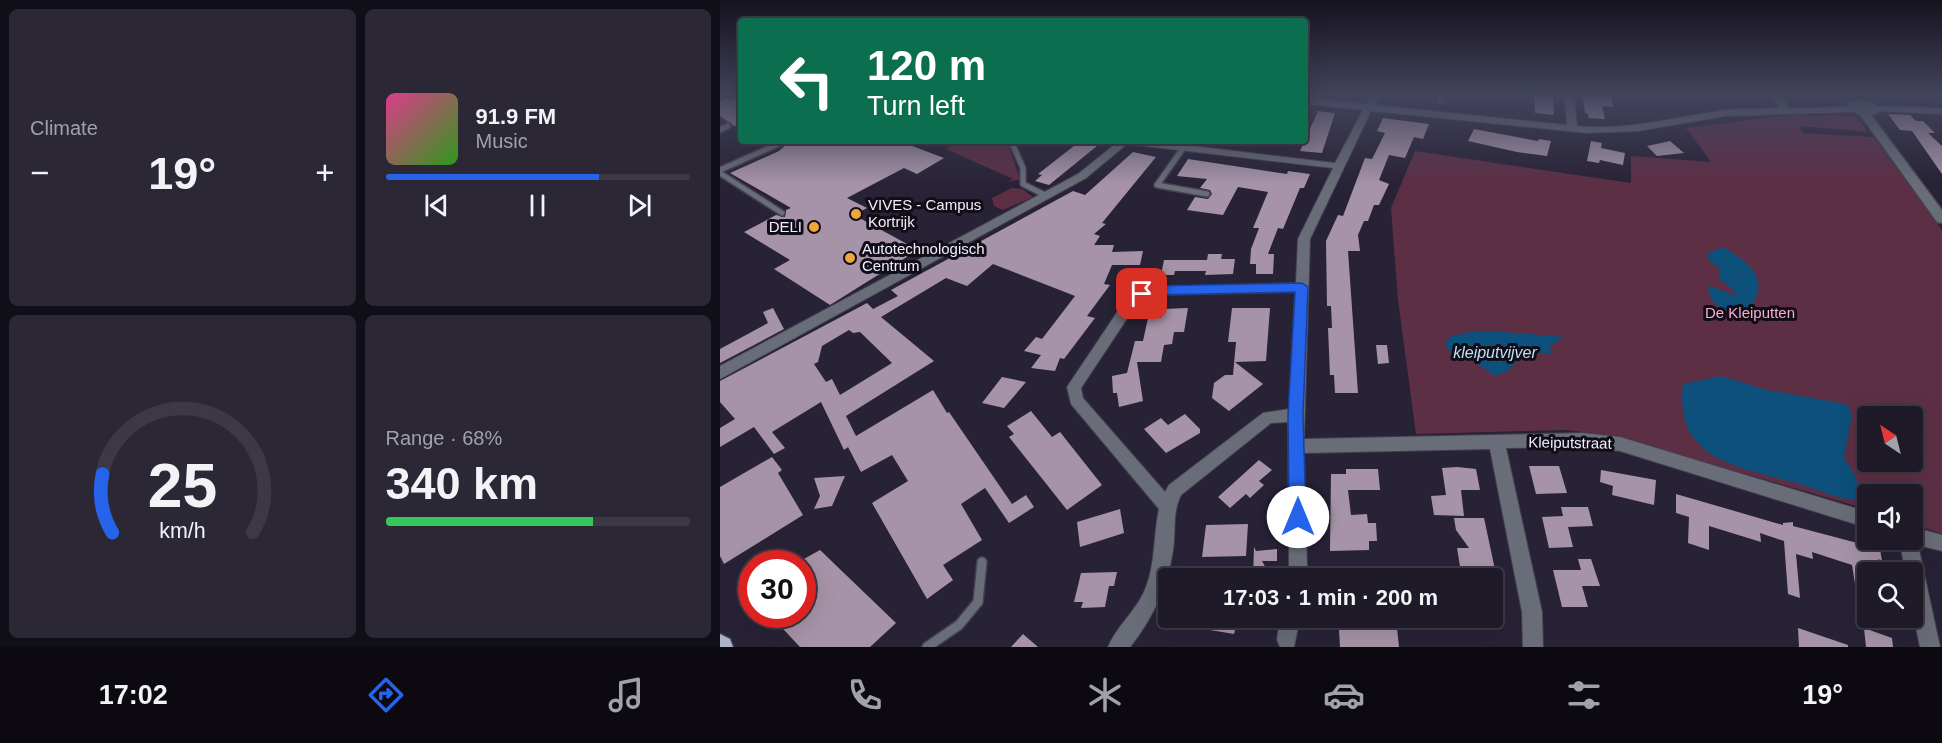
<!DOCTYPE html>
<html lang="en">
<head>
<meta charset="utf-8">
<style>
  body { margin:0; font-family:Arial,sans-serif; background:#2b2734; color:#f1f3f6; height:100vh; display:flex; flex-direction:column; font-size:22px; white-space:nowrap }
  * { box-sizing:border-box; margin:0 }
  p { font-size:20px; color:#a1a1a8 }
  .icon { flex:none; width:33px; height:33px; fill:none; stroke:currentColor; stroke-width:2; stroke-linecap:round; stroke-linejoin:round }
  .map { position:relative; flex:1; overflow:hidden }
  .panel { display:flex; flex-direction:column; gap:9px; padding:9px; background:#100e16; width:720px }
  .panel>* { flex:none }
  .top-card { position:absolute; left:18px; top:18px; width:570px; height:126px; border-radius:6px; box-shadow:0 6px 24px #0002,0 0 0 2px #3c3845; background:#0b6e4f; color:#fff; overflow:hidden }
  .needle { width:39px; rotate:325deg }
  .tools { position:absolute; left:1137px; top:406px; display:grid; gap:12px }
  .tools a { display:grid; place-items:center; width:66px; height:66px; border-radius:6px; background:#1e1a28; box-shadow:0 6px 24px #0002,0 0 0 2px #3c3845; font-size:30px }
  .speed { position:absolute; left:18px; top:550px; display:flex; gap:12px; font-size:30px; font-weight:700; text-align:center }
  .speed>* { display:grid; place-content:center; width:78px; height:78px; border-radius:50%; background:#1e1a28; box-shadow:0 6px 24px #0002,0 0 0 2px #3c3845; line-height:1 }
  .speed .limit { border:9px solid #d22; background:#fff; color:#111 }
  .pin { position:absolute; display:grid; place-items:center; width:51px; height:51px; color:#fff; margin:-26px; border-radius:12px; box-shadow:0 3px 9px #0006 }
  .me { position:absolute; width:66px; margin:-33px; rotate:0deg; stroke-linejoin:round; filter:drop-shadow(0 0 4px #0008) }
  .turn { display:flex; align-items:center; gap:21px; height:126px; padding:0 30px; font-size:27px }
  .turn .icon { width:78px; height:78px; stroke-width:2.5 }
  .turn b { display:block; font-size:42px; line-height:51px }
  .big { font-size:45px; font-weight:700; line-height:1.1 }
  .panel .card { flex:1; display:flex; flex-direction:column; justify-content:center; gap:9px; min-width:0; padding:0 21px; border-radius:9px; background:#2b2734 }
  .panel .dial { align-items:center; gap:0 }
  .dial svg { height:156px; overflow:visible; fill:none; stroke:#3c3845; stroke-width:7; stroke-linecap:round; text-anchor:middle }
  .dial text { fill:#f1f3f6; stroke:none }
  .song { display:flex; align-items:center; gap:18px }
  .cover { width:72px; height:72px; border-radius:9px; background:linear-gradient(135deg,hsl(330 70% 55%),hsl(110 70% 35%)) }
  .played { height:6px; border-radius:3px; background:linear-gradient(90deg,#2563eb 70%,#3c3845 70%) }
  .keys { display:flex; justify-content:space-around; direction:ltr }
  .heat { display:flex; justify-content:space-between; align-items:center; font-size:33px; direction:ltr }
  .charge { height:9px; border-radius:4px; background:linear-gradient(90deg,#34c759 68%,#3c3845 0) }
  .panel .tiles { flex:1; display:grid; gap:9px; grid-template-columns:repeat(2,1fr) }
  .trip { position:absolute; left:438px; top:568px; width:345px; height:60px; border-radius:6px; background:#1e1a28; box-shadow:0 6px 24px #0002,0 0 0 2px #3c3845; font-weight:700; line-height:60px; text-align:center }
  .tab-bar { display:flex; height:96px; justify-content:space-around; align-items:center; background:#0c0a10; color:#a1a1a8 }
  .tab-bar .icon { width:42px; height:42px }
  .tab-bar .on { color:#2563eb }
  .tab-bar b { font-size:27px; color:#f1f3f6 }
  main { display:flex; flex:1; min-height:0 }
  .map>svg:first-child { display:block }
  .green { fill:#5d2f45; fill-rule:evenodd }
  .water { fill:#0c507b }
  .building { fill:#a693a7; fill-rule:evenodd }
  .lines { fill:none; stroke-linecap:round; stroke-linejoin:round }
  .service-far1-casing { stroke:#443f52; stroke-width:8 }
  .service-casing { stroke:#443f52; stroke-width:12 }
  .minor-casing { stroke:#443f52; stroke-width:2 }
  .tertiary-casing { stroke:#443f52; stroke-width:3 }
  .primary-casing { stroke:#443f52; stroke-width:3 }
  .service-far1 { stroke:#696d77; stroke-width:5 }
  .service { stroke:#696d77; stroke-width:9 }
  .minor { fill:#696d77; fill-rule:evenodd }
  .tertiary { fill:#696d77; fill-rule:evenodd }
  .primary { fill:#acb4c9; fill-rule:evenodd }
  .route { fill:#2563eb; stroke:#184099; stroke-width:1.5 }
  .poi-dot { fill:#efa73d; stroke:#100d16; stroke-width:2 }
  .labels { text-anchor:middle; stroke-width:6; stroke-linejoin:round; paint-order:stroke }
  .poi-label { font-size:15px; fill:#f2eefc; stroke:#100d16; text-anchor:start }
  .park-label { font-size:15px; fill:#fbadcf; stroke:#100d16 }
  .street-label { font-size:15px; fill:#f2eefc; stroke:#100d16 }
  .water-label { font-size:16px; font-style:italic; fill:#bfdffa; stroke:#100d16 }
</style>
</head>
<body>
<main>
<section class="panel">
<div class="tiles">
<div class="card"><p>Climate</p>
<div class="heat"><a>−</a><b class="big">19°</b><a>+</a></div>
</div>
<div class="card">
<div class="song"><i class="cover"></i><div><b>91.9 FM</b><p>Music</p></div></div>
<div class="played"></div>
<div class="keys"><svg class="icon" aria-label="previous" viewBox="0 0 24 24"><path d="M18 5L8 12l10 7zM5 5v14"/></svg><svg class="icon" aria-label="pause" viewBox="0 0 24 24"><path d="M8 5v14M16 5v14"/></svg><svg class="icon" aria-label="next" viewBox="0 0 24 24"><path d="M6 5l10 7-10 7zM19 5v14"/></svg></div>
</div>
<div class="card dial"><svg viewBox="0 0 100 80">
<path d="M14 69A42 42 0 1 1 86 69"/>
<path d="M14 69A42 42 0 0 1 9 39" stroke="#2563eb"/>
<text x="50" y="56" font-size="32" font-weight="700">25</text>
<text x="50" y="72" font-size="11">km/h</text>
</svg></div>
<div class="card"><p>Range · 68%</p><b class="big">340 km</b><div class="charge"></div></div>
</div>
</section>
<div class="map">
<svg width="1222" height="647" viewBox="0 0 1222 647">
  <rect width="100%" height="100%" fill="#282236"/>
  <path class="green" d="M1069 115 1136 116 1148 132 1079 126 1083 133 1154 137 1222 230V534L1193 524 1192 495H1148L1147 509 895 436 846 430 696 434 678 300 671 208 695 151 911 183V156L991 162 966 128ZM1148 417H1192V462H1148Z
    M240 141H287L300 179 286 183 293 179 226 149Z
    M292 188 302 189 313 197 283 210 274 206 272 198Z"/>
  <path class="water" d="M1003 247C1029 262 1053 281 1028 309 1008 314 991 309 988 287L990 286 1014 295 1015 292 999 278V268L989 260 987 254Z
    M756 331C786 331 814 335 844 337L830 346 831 353H803L788 371 775 376 746 356 734 357 725 344 731 336Z
    M1001 376 1047 390 1126 404 1132 415 1124 458C1134 472 1141 482 1138 500 1118 500 1095 488 1076 483 1018 466 954 461 963 384Z"/>
  <path class="building" d="M814 94H833L834 115 815 113Z
    M862 94H891L893 107 882 106 885 119 869 118 868 114 865 113Z
    M14 97 21 104V123L14 126 0 116V101Z
    M598 111 615 113 602 153 580 151Z
    M1168 114 1190 115 1196 121H1203L1215 133H1208L1222 146V174L1192 131 1180 130Z
    M663 118 709 124 703 139 694 137 685 158 669 155 659 180 669 184 659 205H654L648 221H644L638 235 640 251H628L638 393H615L614 375H610L608 328H612L611 306H607L606 241 618 215 623 216 645 158 652 159 665 133 657 131Z
    M754 129 818 141 819 139 831 141 827 156 797 152 748 141Z
    M70 141H179L224 158 197 174 184 168 127 198 147 208 134 215 198 250 110 305 54 269 70 260 24 232 56 215 65 217 66 210 71 208 10 173 59 151Z
    M871 141 882 143 881 148 905 153 903 165 880 160 879 163 867 161Z
    M950 141 964 153 937 156 927 146Z
    M359 142 377 146 329 185 315 181 322 175 318 174Z
    M413 152 436 157 382 223 386 224 374 234 380 236 374 245H394L392 252 423 251 420 265H392L384 284 390 285 367 316 375 318 344 359 340 358 335 371 311 368 321 355 304 351 316 337 322 339 355 296 273 264 247 286 226 278 161 317 214 361 126 416 136 436 213 390 227 413 229 412 292 504 306 495 314 507 289 523 265 488 241 504 262 540 223 565 233 580 207 599 152 503 188 481 172 455 141 472 128 447 124 450 101 402 52 432 65 448 54 454 34 427 0 447V428L15 419 0 402V381L147 303 153 309 178 296 171 290 353 191 365 195ZM129 330 133 333 140 332 172 363 120 395 112 379 106 382 94 364 98 362 102 346Z
    M468 159 567 174 568 171 590 174 584 188H580L563 229 558 228 548 254H554L553 274H536V264H530L531 249 539 228H533L548 192 518 187 503 215 467 210 475 197 488 199 492 194 490 190 480 188 487 179 457 176Z
    M488 254H502L501 259H515L513 274 485 275 486 271H455L454 275H441L444 260H487Z
    M53 308 64 329 0 363V349L48 323 43 312Z
    M468 308 464 332H454L452 344 444 345 441 362H417L423 401 399 407 397 393H393L392 376 407 373 415 341H423L428 318H441L442 309Z
    M512 308H550L546 361 515 362 543 384 509 411 492 398 494 383 505 375H513L516 342H508Z
    M656 345H667L669 363 658 364Z
    M282 377 306 382 284 408 262 403Z
    M311 411 332 437 340 432 382 485 347 510 289 437 294 434 287 426Z
    M465 414 480 429V433L446 453 424 429 441 418 448 425Z
    M52 457 62 470 58 473 83 515 4 564 0 556V487Z
    M539 460 552 470 539 481 544 485 530 498 526 494 510 508 498 497Z
    M809 466H839L847 493 816 494Z
    M737 467 756 469 760 490H741L744 516 714 515 711 496 726 495 722 468Z
    M626 469H658L660 490H628L631 515 647 514 648 523H656L657 541H649V550L610 551 611 474H626Z
    M881 470 936 480 934 505 892 495 893 486 880 482Z
    M125 476 112 506 94 509 100 496 94 478Z
    M956 494 1063 525V523L1073 522V526L1160 549 1162 561 1158 559 1161 573H1148V588L1135 584 1132 565 1092 552 1093 559 1076 554 1080 598 1068 594 1064 541 1040 533 1041 542 989 526V550L968 543 969 517 956 513Z
    M841 507H868L873 526 848 527 853 547 829 548 822 517 843 516Z
    M400 509 404 533 360 547 357 522Z
    M734 518H764L777 579H742L737 548H749L736 530Z
    M528 524 526 556 482 557 486 525Z
    M534 547 536 551 557 549V561H542L552 579H533Z
    M100 550 176 623 150 647H80L50 615H82V560Z
    M858 559H871L880 586H862L868 607H842L833 570H861Z
    M397 572 394 586H389L385 607 361 608 363 602H354L361 573Z
    M487 618H518L514 634 484 629Z
    M677 628 679 647H620L619 630Z
    M1078 628 1128 645V647H1079Z
    M1144 628 1172 638 1173 647H1146Z
    M303 634 318 647H291Z"/>
  <g class="lines">
    <defs>
      <path id="service-far1" d="M0 130 8 126
        M291 141 303 168V184L327 196
        M464 147 437 185 487 194
        M0 170 65 141
        M0 173 62 213"/>
      <path id="service" d="M207 647 239 625 258 602 262 562"/>
      <path id="minor" d="M652 94H661L655 105 847 125 844 94H854L857 126C907 131 955 117 1004 110 1022 108 1042 109 1060 108L1051 94H1060L1069 108 1136 107V111L1133 112 1006 116 918 131 867 133 651 111 590 239 584 439 863 433 900 437 1148 512V528L900 451 863 447 786 448 822 612 823 647H803L802 612 770 449 584 453 587 565 585 579H567L569 565 568 422 551 423 461 495C452 513 456 531 453 550 448 586 433 618 410 647H388C396 627 415 612 424 592 436 565 433 537 439 509L351 404 347 387 406 299 427 288 576 283 578 239 613 168 407 144 366 178 0 379V366L358 174 399 141H432L615 163 643 110 585 104V98L646 104ZM575 292 569 409 543 413 449 485 445 492 363 398 361 388 416 305 434 295Z
        M717 94H726L724 103H718Z
        M1155 106 1222 108V114L1152 111V107Z
        M1192 527 1222 535V551L1198 545 1220 647H1200L1192 608V573H1186L1179 540H1192Z
        M560 618H580L574 647H560L557 640Z"/>
      <path id="tertiary" d="M1139 100 1155 104 1160 112 1151 115 1222 210V223L1217 222 1141 116 1127 107 1129 102Z"/>
      <path id="primary" d="M0 634 10 639 13 647H0Z"/>
    </defs>
    <use href="#service-far1" class="service-far1-casing"/>
    <use href="#service" class="service-casing"/>
    <use href="#minor" class="minor-casing"/>
    <use href="#tertiary" class="tertiary-casing"/>
    <use href="#primary" class="primary-casing"/>
    <use href="#service-far1" class="service-far1"/>
    <use href="#service" class="service"/>
    <use href="#minor" class="minor"/>
    <use href="#tertiary" class="tertiary"/>
    <use href="#primary" class="primary"/>
  </g>
  <linearGradient id="sky" x2="0" y2="1"><stop stop-color="#16131e"/><stop offset="0.51" stop-color="#42445d"/><stop offset="1" stop-color="#42445d" stop-opacity="0"/></linearGradient>
  <rect width="1222" height="185" fill="url(#sky)"/>
  <path class="route" d="M582 283 588 287 583 415 586 517 584 523 578 525 572 523 569 517 568 415 575 292 433 295 422 299 416 294 432 286Z"/>
  <g class="poi-dot">
    <circle cx="136" cy="214" r="6"/>
    <circle cx="94" cy="227" r="6"/>
    <circle cx="130" cy="258" r="6"/>
  </g>
  <g class="labels">
    <g class="poi-label">
      <text x="148" y="210">VIVES - Campus<tspan x="148" dy="17">Kortrijk</tspan></text>
      <text x="82" y="232" text-anchor="end">DELI</text>
      <text x="142" y="254">Autotechnologisch<tspan x="142" dy="17">Centrum</tspan></text>
    </g>
    <g class="park-label">
      <text x="1030" y="318">De Kleiputten</text>
    </g>
    <g class="street-label">
      <text transform="translate(850 443) rotate(1)" y="5">Kleiputstraat</text>
    </g>
    <g class="water-label">
      <text x="775" y="358">kleiputvijver</text>
    </g>
  </g>
</svg>
<div class="tools">
<a><svg class="needle" viewBox="-14 -14 28 28"><path d="M0-13l5 13h-10z" fill="#e53935"/><path d="M0 13l5-13h-10z" fill="#a1a1a8"/></svg></a>
<a><svg class="icon" aria-label="sound" viewBox="0 0 24 24"><path d="M4 9h4l5-4v14l-5-4H4zM17 9q2 3 0 6"/></svg></a>
<a><svg class="icon" aria-label="search" viewBox="0 0 24 24"><circle cx="10" cy="10" r="6"/><path d="M15 15l6 6"/></svg></a>
</div>
<div class="speed"><div class="limit">30</div></div>
<div class="pin" style="left:422px;top:294px;background:#d93025"><svg class="icon" aria-label="arrive" viewBox="0 0 24 24"><path d="M6 21V4h12l-3 4 3 4H6"/></svg></div>
<svg class="me" style="left:578px;top:517px" viewBox="-20 -20 40 40"><circle r="19" fill="#fff"/><path d="M0-13L10 11 0 6-10 11z" fill="#2563eb"/></svg>
<div class="trip">17:03 · 1 min · 200 m</div>
<div class="top-card">
<div class="turn"><svg class="icon" aria-label="left" viewBox="0 0 24 24"><path d="M17 20v-9H6M10 6l-5 5 5 5"/></svg><div><b>120 m</b>Turn left</div></div>
</div>
</div>
</main>
<nav class="tab-bar">
<b>17:02</b>
<svg class="icon on" aria-label="directions" viewBox="0 0 24 24"><path d="M12 3l9 9-9 9-9-9zM9 14v-3h6M13 9l2 2-2 2"/></svg>
<svg class="icon" aria-label="music" viewBox="0 0 24 24"><path d="M9 18V5l10-2v13"/><circle cx="6" cy="18" r="3"/><circle cx="16" cy="16" r="3"/></svg>
<svg class="icon" aria-label="phone" viewBox="0 0 24 24"><path d="M5 4h4l2 5-3 2q2 4 5 5l2-3 5 2v4C11 20 4 13 5 4z"/></svg>
<svg class="icon" aria-label="climate" viewBox="0 0 24 24"><path d="M12 3v18M4 7l16 10M4 17L20 7"/></svg>
<svg class="icon" aria-label="car" viewBox="0 0 24 24"><path d="M5 17H2v-5l4-1 3-4h7l3 4 3 1v5h-3M9 17h6M6 11h13"/><circle cx="7" cy="17" r="2"/><circle cx="17" cy="17" r="2"/></svg>
<svg class="icon" aria-label="filters" viewBox="0 0 24 24"><path d="M4 7h16M4 17h16"/><circle cx="9" cy="7" r="2"/><circle cx="15" cy="17" r="2"/></svg>
<b>19°</b>
</nav>
</body>
</html>
